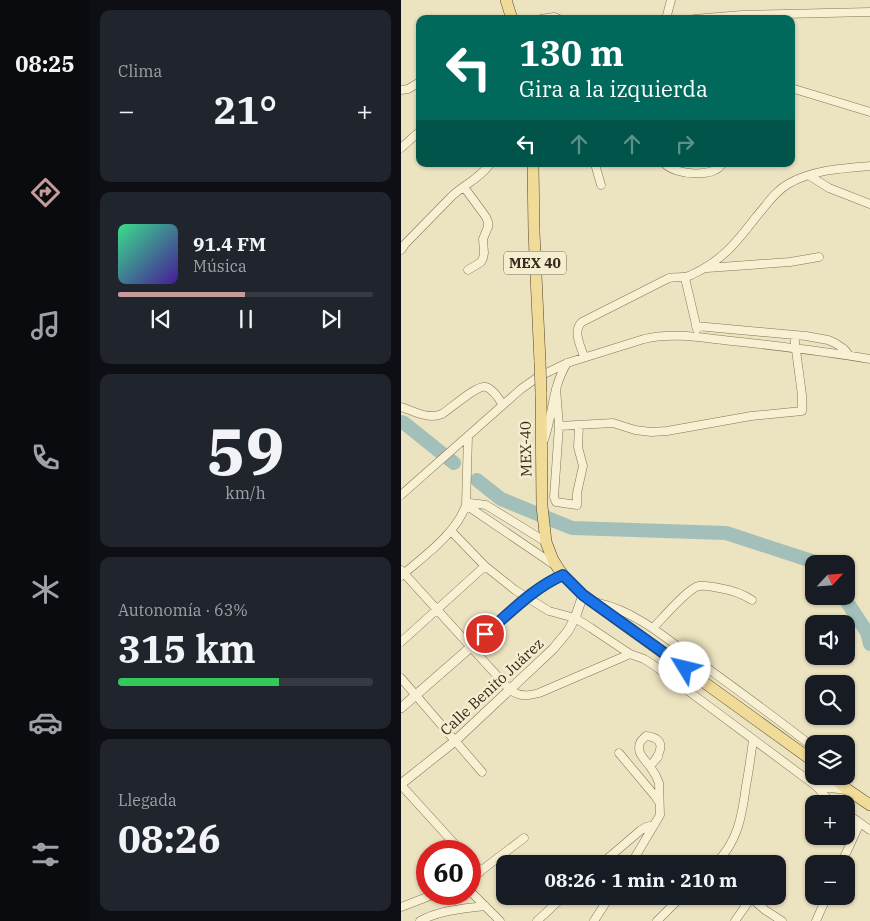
<!DOCTYPE html>
<html lang="es">
<head>
<meta charset="utf-8">
<style>
  body { margin:0; font-family:"IBM Plex Serif",serif; background:#20242c; color:#f1f3f6; height:100vh; display:flex; flex-direction:column; font-size:19px; white-space:nowrap }
  * { box-sizing:border-box; margin:0 }
  p { font-size:16px; color:#9ea1a6 }
  .icon { flex:none; width:28px; height:28px; fill:none; stroke:currentColor; stroke-width:2; stroke-linecap:round; stroke-linejoin:round }
  .map { position:relative; flex:1; overflow:hidden }
  .sheet { display:flex; flex-direction:column; gap:10px; padding:10px; background:#0d0f14; width:311px }
  .sheet>* { flex:none }
  .guide { position:absolute; left:15px; top:15px; width:379px; height:152px; border-radius:10px; box-shadow:0 1px 4px #0004; background:#00695c; color:#fff; overflow:hidden }
  .needle { width:32px; rotate:64deg }
  .controls { position:absolute; left:404px; top:555px; display:grid; gap:10px }
  .controls a { display:grid; place-items:center; width:50px; height:50px; border-radius:10px; background:#171b24; box-shadow:0 1px 4px #0004; font-size:25px }
  .speed { position:absolute; left:15px; top:840px; display:flex; gap:10px; font-size:25px; font-weight:700; text-align:center }
  .speed>* { display:grid; place-content:center; width:65px; height:65px; border-radius:50%; background:#171b24; box-shadow:0 1px 4px #0004; line-height:1 }
  .speed .limit { border:8px solid #d22; background:#fff; color:#111 }
  .pin { position:absolute; display:grid; place-items:center; width:42px; height:42px; color:#fff; margin:-21px; border:2px solid #fff; border-radius:50%; box-shadow:0 1px 5px #0007 }
  .me { position:absolute; width:55px; margin:-28px; rotate:306deg; stroke-linejoin:round; filter:drop-shadow(0 0 4px #0008) }
  .turn { display:flex; align-items:center; gap:18px; height:105px; padding:0 20px; font-size:22px }
  .turn .icon { width:65px; height:65px; stroke-width:2.5 }
  .turn b { display:block; font-size:35px; line-height:42px }
  .lanes { display:flex; align-items:center; height:48px; padding:0 20px; background:#0003; justify-content:center; gap:25px; direction:ltr }
  .lanes .off { opacity:.35 }
  .big { font-size:38px; font-weight:700; line-height:1.1 }
  .sheet .tile { flex:1; display:flex; flex-direction:column; justify-content:center; gap:8px; min-width:0; padding:0 18px; border-radius:10px; background:#20242c }
  .sheet .dial { align-items:center; gap:0 }
  .dial b { font-size:65px; line-height:1 }
  .song { display:flex; align-items:center; gap:15px }
  .cover { width:60px; height:60px; border-radius:8px; background:linear-gradient(135deg,hsl(150 70% 55%),hsl(260 70% 35%)) }
  .played { height:5px; border-radius:2px; background:linear-gradient(90deg,#c69c9a 50%,#363941 50%) }
  .keys { display:flex; justify-content:space-around; direction:ltr }
  .heat { display:flex; justify-content:space-between; align-items:center; font-size:28px; direction:ltr }
  .charge { height:8px; border-radius:4px; background:linear-gradient(90deg,#34c759 63%,#363941 0) }
  .trip { position:absolute; left:95px; top:855px; width:290px; height:50px; border-radius:10px; background:#171b24; box-shadow:0 1px 4px #0004; font-weight:700; line-height:50px; text-align:center }
  main { display:flex; flex:1; min-height:0 }
  .menu { display:flex; flex-direction:column; width:90px; justify-content:space-around; align-items:center; background:#090b0e; color:#9ea1a6 }
  .menu .icon { width:35px; height:35px }
  .menu .active { color:#c69c9a }
  .menu b { font-size:22px; color:#f1f3f6 }
  .map>svg:first-child { display:block }
  .lines { fill:none; stroke-linecap:round; stroke-linejoin:round }
  .river { stroke:#a3bfb9; stroke-width:14 }
  .minor-casing { stroke:#857458; stroke-width:9 }
  .tertiary-casing { stroke:#857458; stroke-width:10 }
  .primary-casing { stroke:#52422d; stroke-width:12 }
  .minor { stroke:#f8f0d3; stroke-width:8 }
  .tertiary { stroke:#f8f0d3; stroke-width:9 }
  .primary { stroke:#f0dc98; stroke-width:11 }
  .primary-bridge-casing { stroke:#52422d; stroke-width:12; stroke-linecap:butt }
  .primary-bridge { stroke:#f0dc98; stroke-width:11 }
  .route-casing { stroke:#114b97; stroke-width:12 }
  .route { stroke:#1a73e8; stroke-width:9 }
  .labels { text-anchor:middle; stroke-width:5; stroke-linejoin:round; paint-order:stroke }
  .shield { fill:#f4edcf; stroke:#6e6452; stroke-width:1 }
  .shield-label { font-size:14px; font-weight:bold; fill:#352a1c }
  .street-label { font-size:15px; fill:#352a1c; stroke:#f4edcf }
</style>
</head>
<body>
<main>
<nav class="menu">
<b>08:25</b>
<svg class="icon active" aria-label="directions" viewBox="0 0 24 24"><path d="M12 3l9 9-9 9-9-9zM9 14v-3h6M13 9l2 2-2 2"/></svg>
<svg class="icon" aria-label="music" viewBox="0 0 24 24"><path d="M9 18V5l10-2v13"/><circle cx="6" cy="18" r="3"/><circle cx="16" cy="16" r="3"/></svg>
<svg class="icon" aria-label="phone" viewBox="0 0 24 24"><path d="M5 4h4l2 5-3 2q2 4 5 5l2-3 5 2v4C11 20 4 13 5 4z"/></svg>
<svg class="icon" aria-label="climate" viewBox="0 0 24 24"><path d="M12 3v18M4 7l16 10M4 17L20 7"/></svg>
<svg class="icon" aria-label="car" viewBox="0 0 24 24"><path d="M5 17H2v-5l4-1 3-4h7l3 4 3 1v5h-3M9 17h6M6 11h13"/><circle cx="7" cy="17" r="2"/><circle cx="17" cy="17" r="2"/></svg>
<svg class="icon" aria-label="filters" viewBox="0 0 24 24"><path d="M4 7h16M4 17h16"/><circle cx="9" cy="7" r="2"/><circle cx="15" cy="17" r="2"/></svg>
</nav>
<section class="sheet">
<div class="tile"><p>Clima</p>
<div class="heat"><a>−</a><b class="big">21°</b><a>+</a></div>
</div>
<div class="tile">
<div class="song"><i class="cover"></i><div><b>91.4 FM</b><p>Música</p></div></div>
<div class="played"></div>
<div class="keys"><svg class="icon" aria-label="previous" viewBox="0 0 24 24"><path d="M18 5L8 12l10 7zM5 5v14"/></svg><svg class="icon" aria-label="pause" viewBox="0 0 24 24"><path d="M8 5v14M16 5v14"/></svg><svg class="icon" aria-label="next" viewBox="0 0 24 24"><path d="M6 5l10 7-10 7zM19 5v14"/></svg></div>
</div>
<div class="tile dial"><b>59</b><p>km/h</p></div>
<div class="tile"><p>Autonomía · 63%</p><b class="big">315 km</b><div class="charge"></div></div>
<div class="tile"><p>Llegada</p><b class="big">08:26</b></div>
</section>
<div class="map">
<svg width="469" height="921" viewBox="0 0 469 921">
  <rect width="100%" height="100%" fill="#ece3c0"/>
  <g class="lines">
    <path class="river" d="M0 422 3 423 53 463
      M76 480 100 499 171 528 325 533 420 564
      M442 596 466 632 469 644"/>
    <defs>
      <path id="minor" d="M140 19 153 17 158 19
        M265 19 270 0
        M293 19 341 15 469 12
        M390 88 469 112
        M0 90 7 89 19 82
        M0 148 19 131
        M194 164 200 185
        M264 164C275 175 312 178 321 164
        M409 176 428 188 469 204
        M63 187 85 217 87 222V227L82 239 83 253 82 258 80 262 67 270
        M0 250 4 244 51 196C65 183 77 180 89 164
        M306 268 389 262 418 257
        M284 278 296 329
        M295 326 405 336 427 340 434 343 443 349 448 355
        M183 357C180 346 171 331 181 322L268 278C276 276 283 279 290 275 321 261 335 243 355 217 365 206 373 192 387 184 411 170 442 168 469 166
        M155 389 158 426 153 497 155 502 176 505V493L182 466 177 447 178 425
        M0 407C13 411 27 420 41 414 49 409 77 384 85 387 92 389 98 399 102 405
        M158 426 212 423 234 430 250 432 266 431 350 416 401 411V395L393 335
        M143 440C152 415 151 387 166 363
        M0 495 120 389 137 377 166 363 243 339C271 332 302 338 331 341 377 346 423 351 469 359
        M65 505 155 566
        M65 505 69 503 85 505 145 542
        M50 531 84 566 114 590 148 611 174 618 190 628 229 654 243 659 251 664 415 786 426 798 433 804
        M0 570 109 690C119 697 127 696 138 693L229 654
        M0 576C22 557 55 534 65 505L67 436
        M197 603C234 611 265 638 295 660 335 689 374 717 412 747
        M252 628C261 619 287 588 298 586 305 585 312 587 318 588 331 590 340 593 351 600
        M0 642 84 566
        M0 678 81 772
        M218 753 254 796 258 802
        M0 785 60 851
        M415 786 445 790
        M445 813 469 830
        M69 855 79 872
        M200 864 240 830 245 827 253 825
        M230 864 259 815 258 783C256 777 253 772 250 768 245 760 235 754 239 743 240 740 243 738 245 736 268 738 259 755 249 766L257 757
        M314 864C337 842 341 816 345 786 348 770 350 755 352 740
        M440 864 459 823
        M69 879 123 838
        M69 891 99 921
        M348 896 364 910 381 921
        M0 907 34 894
        M19 921C39 910 61 909 84 906
        M136 921 163 896
        M193 921 209 896
        M256 921 281 896
        M334 921 350 898
        M415 921 426 896"/>
      <path id="tertiary" d="M0 708 134 591 150 580 162 575
        M0 784 54 741 152 649 167 631 174 618 182 595"/>
      <path id="primary" d="M105 0 111 19
        M132 164 133 232 139 362
        M140 393 141 506 145 542 152 560 157 568 162 575 182 595 412 761
        M431 776 447 790 469 805"/>
    </defs>
    <use href="#minor" class="minor-casing"/>
    <use href="#tertiary" class="tertiary-casing"/>
    <use href="#primary" class="primary-casing"/>
    <use href="#minor" class="minor"/>
    <use href="#tertiary" class="tertiary"/>
    <use href="#primary" class="primary"/>
    <defs>
      <path id="primary-bridge" d="M139 362 140 393"/>
    </defs>
    <use href="#primary-bridge" class="primary-bridge-casing"/>
    <use href="#primary-bridge" class="primary-bridge"/>
  </g>
  <g class="lines">
    <defs>
      <path id="route" d="M84 634C109 613 132 588 162 575L182 595 284 668"/>
    </defs>
    <use href="#route" class="route-casing"/>
    <use href="#route" class="route"/>
  </g>
  <g class="labels">
    <rect class="shield" x="103" y="251.5" width="62" height="23" rx="4"/>
    <g class="shield-label">
      <text x="134" y="268">MEX 40</text>
    </g>
    <g class="street-label">
      <text transform="translate(125 449) rotate(-91)" y="5">MEX-40</text>
      <text transform="translate(91 687) rotate(-43)" y="5">Calle Benito Juárez</text>
    </g>
  </g>
</svg>
<div class="controls">
<a><svg class="needle" viewBox="-14 -14 28 28"><path d="M0-13l5 13h-10z" fill="#e53935"/><path d="M0 13l5-13h-10z" fill="#9ea1a6"/></svg></a>
<a><svg class="icon" aria-label="sound" viewBox="0 0 24 24"><path d="M4 9h4l5-4v14l-5-4H4zM17 9q2 3 0 6"/></svg></a>
<a><svg class="icon" aria-label="search" viewBox="0 0 24 24"><circle cx="10" cy="10" r="6"/><path d="M15 15l6 6"/></svg></a>
<a><svg class="icon" aria-label="layers" viewBox="0 0 24 24"><path d="M12 4l9 5-9 5-9-5zM3 14l9 5 9-5"/></svg></a>
<a>+</a>
<a>−</a>
</div>
<div class="speed"><div class="limit">60</div></div>
<div class="pin" style="left:84px;top:634px;background:#d93025"><svg class="icon" aria-label="arrive" viewBox="0 0 24 24"><path d="M6 21V4h12l-3 4 3 4H6"/></svg></div>
<svg class="me" style="left:284px;top:668px" viewBox="-20 -20 40 40"><circle r="19" fill="#fff"/><path d="M0-13L10 11 0 6-10 11z" fill="#1a73e8"/></svg>
<div class="trip">08:26 · 1 min · 210 m</div>
<div class="guide">
<div class="turn"><svg class="icon" aria-label="left" viewBox="0 0 24 24"><path d="M17 20v-9H6M10 6l-5 5 5 5"/></svg><div><b>130 m</b>Gira a la izquierda</div></div>
<div class="lanes"><svg class="icon" aria-label="left" viewBox="0 0 24 24"><path d="M17 20v-9H6M10 6l-5 5 5 5"/></svg><svg class="icon off" aria-label="ahead" viewBox="0 0 24 24"><path d="M12 20V5M6 11l6-6 6 6"/></svg><svg class="icon off" aria-label="ahead" viewBox="0 0 24 24"><path d="M12 20V5M6 11l6-6 6 6"/></svg><svg class="icon off" aria-label="right" viewBox="0 0 24 24"><path d="M7 20v-9h11M14 6l5 5-5 5"/></svg></div>
</div>
</div>
</main>
</body>
</html>
